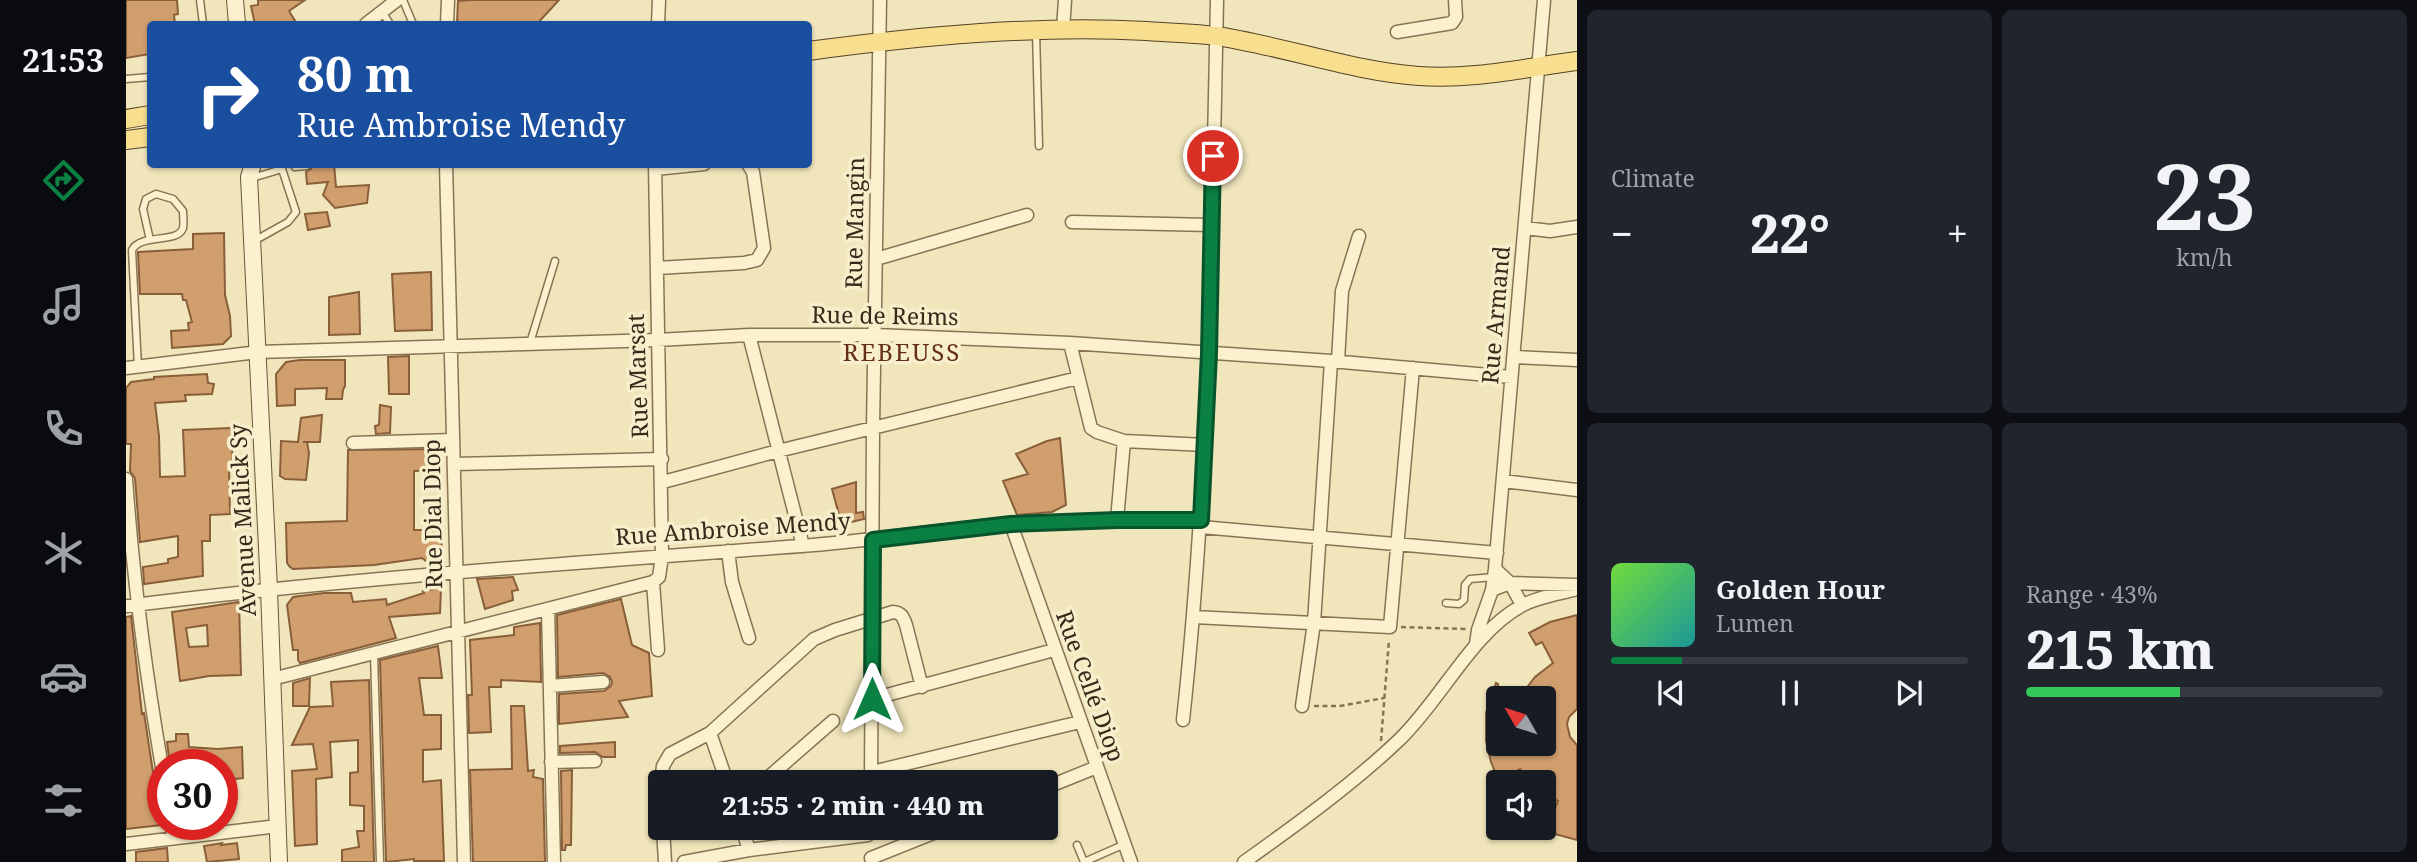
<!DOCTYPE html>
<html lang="en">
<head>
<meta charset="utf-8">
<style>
  body { margin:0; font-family:"Noto Serif",serif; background:#20242c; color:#f1f3f6; height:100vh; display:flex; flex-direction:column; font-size:26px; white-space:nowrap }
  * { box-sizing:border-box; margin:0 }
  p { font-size:23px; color:#9ea1a6 }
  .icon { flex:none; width:38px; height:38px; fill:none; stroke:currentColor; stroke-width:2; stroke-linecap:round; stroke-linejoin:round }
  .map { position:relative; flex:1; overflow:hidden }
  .panel { display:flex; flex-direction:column; gap:10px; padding:10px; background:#0d0f14; width:840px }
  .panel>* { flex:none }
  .hud { position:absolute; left:21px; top:21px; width:665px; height:147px; border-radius:7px; box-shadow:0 2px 5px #0004; background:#1a4fa0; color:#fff; overflow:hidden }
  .needle { width:46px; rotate:309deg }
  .fabs { position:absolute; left:1360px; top:686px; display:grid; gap:14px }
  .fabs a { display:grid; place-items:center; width:70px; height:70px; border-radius:7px; background:#171b24; box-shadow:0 2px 5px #0004; font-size:35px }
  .speed { position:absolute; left:21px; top:749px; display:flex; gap:14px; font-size:35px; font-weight:700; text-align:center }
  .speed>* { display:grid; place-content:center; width:91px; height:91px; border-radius:50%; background:#171b24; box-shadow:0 2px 5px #0004; line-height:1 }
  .speed .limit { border:10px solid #d22; background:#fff; color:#111 }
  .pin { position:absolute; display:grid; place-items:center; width:60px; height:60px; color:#fff; margin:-30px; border:4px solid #fff; border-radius:50%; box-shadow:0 2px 7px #0007 }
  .me { position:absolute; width:77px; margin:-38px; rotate:0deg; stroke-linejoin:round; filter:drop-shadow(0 0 5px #0008) }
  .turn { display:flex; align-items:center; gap:24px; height:147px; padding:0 35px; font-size:32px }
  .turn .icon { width:91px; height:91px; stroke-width:2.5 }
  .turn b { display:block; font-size:49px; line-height:60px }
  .big { font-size:52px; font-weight:800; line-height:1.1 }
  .panel .tile { flex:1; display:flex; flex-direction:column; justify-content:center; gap:10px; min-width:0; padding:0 24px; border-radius:10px; background:#20242c }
  .panel .dial { align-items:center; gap:0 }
  .dial b { font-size:91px; line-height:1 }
  .song { display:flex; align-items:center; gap:21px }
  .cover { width:84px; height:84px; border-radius:10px; background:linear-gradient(135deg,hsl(100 70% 55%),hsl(180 70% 35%)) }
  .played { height:7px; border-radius:4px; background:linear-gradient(90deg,#0b8043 20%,#363941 20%) }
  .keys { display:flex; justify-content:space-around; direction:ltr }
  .heat { display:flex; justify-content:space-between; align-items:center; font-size:38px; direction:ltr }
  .charge { height:10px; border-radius:5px; background:linear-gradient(90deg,#34c759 43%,#363941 0) }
  .panel .tiles { flex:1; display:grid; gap:10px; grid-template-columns:repeat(2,1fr) }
  .trip { position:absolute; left:522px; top:770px; width:410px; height:70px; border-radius:7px; background:#171b24; box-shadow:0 2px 5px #0004; font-weight:800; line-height:70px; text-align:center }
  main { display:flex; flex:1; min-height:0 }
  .dock { display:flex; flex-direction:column; width:126px; justify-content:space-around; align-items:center; background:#090b0e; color:#9ea1a6 }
  .dock .icon { width:49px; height:49px }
  .dock .active { color:#0b8043 }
  .dock b { font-size:32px; color:#f1f3f6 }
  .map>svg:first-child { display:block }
  .building { fill:#d19f6e; stroke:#885f39; stroke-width:2; fill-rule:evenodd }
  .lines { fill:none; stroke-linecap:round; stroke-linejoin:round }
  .service-casing { stroke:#887454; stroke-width:9 }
  .minor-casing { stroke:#887454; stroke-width:15 }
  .secondary-casing { stroke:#695538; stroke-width:18 }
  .primary-casing { stroke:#554129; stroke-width:20 }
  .path { stroke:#887454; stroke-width:2.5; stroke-dasharray:5 3.5; stroke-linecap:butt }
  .service { stroke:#fbf1ce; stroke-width:6 }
  .minor { stroke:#fbf1ce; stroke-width:12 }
  .secondary { stroke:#fbf1ce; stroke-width:16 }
  .primary { stroke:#f7df8f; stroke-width:18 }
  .route-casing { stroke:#07532c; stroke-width:18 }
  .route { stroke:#0b8043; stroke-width:12 }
  .labels { text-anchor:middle; stroke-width:7; stroke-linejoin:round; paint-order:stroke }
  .street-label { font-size:23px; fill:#362a1a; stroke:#f7eecb }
  .neighbourhood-label { font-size:24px; letter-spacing:2px; fill:#652e17; stroke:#f7eecb }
</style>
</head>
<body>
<main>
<nav class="dock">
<b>21:53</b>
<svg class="icon active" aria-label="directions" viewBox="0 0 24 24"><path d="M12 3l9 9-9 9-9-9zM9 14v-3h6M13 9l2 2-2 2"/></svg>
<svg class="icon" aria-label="music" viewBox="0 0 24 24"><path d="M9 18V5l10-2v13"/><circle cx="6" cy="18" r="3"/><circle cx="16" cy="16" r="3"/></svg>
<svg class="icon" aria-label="phone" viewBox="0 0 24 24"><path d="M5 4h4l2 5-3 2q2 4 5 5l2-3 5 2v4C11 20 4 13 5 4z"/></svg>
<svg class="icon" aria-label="climate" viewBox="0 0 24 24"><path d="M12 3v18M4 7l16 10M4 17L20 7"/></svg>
<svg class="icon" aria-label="car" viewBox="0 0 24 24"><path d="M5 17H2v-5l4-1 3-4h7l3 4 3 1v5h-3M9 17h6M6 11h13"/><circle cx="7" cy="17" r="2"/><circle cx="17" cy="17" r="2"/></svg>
<svg class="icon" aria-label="filters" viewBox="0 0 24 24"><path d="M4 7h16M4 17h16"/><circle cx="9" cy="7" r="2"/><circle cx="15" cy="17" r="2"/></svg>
</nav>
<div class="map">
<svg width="1451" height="862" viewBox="0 0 1451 862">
  <rect width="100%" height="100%" fill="#f0e5bb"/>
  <path class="building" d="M0 0H51L52 14 48 15 49 24H24V54L0 58Z
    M132 0H179L163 11 171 24H129L125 6 132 5Z
    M345 0H433L411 24H331L332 1Z
    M185 164H208L210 187 243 185 241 203 209 208 197 195 202 182 181 184 180 172 185 169Z
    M201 212 204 226 182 230 179 214Z
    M98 233 99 295 104 316 105 336 97 344 46 348 45 331 63 330 62 323 66 322 60 300H57L56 294H14L12 252 67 249V234Z
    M305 272 306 330 269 331 266 274Z
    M233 292 234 334 203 335V297Z
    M283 356V394H263L262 357Z
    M174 360H219V386L217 390 216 399H200L201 388 169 389V405L151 406 150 374 160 362Z
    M81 374 82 383 88 384 86 394 59 395 60 401 29 403 33 436 34 477 59 476 57 430 105 428 107 466H103L104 514 84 515V541H76L77 576 18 584 17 567 42 563V559L52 557V536L14 542 9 478 4 471 5 444H0V388L5 382 28 379V377Z
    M254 405 265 407 264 433 250 434 249 426 253 425Z
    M196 415 194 442H177H181L183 453 180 480 159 479 154 476 155 441 172 442 175 418Z
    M934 438 940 505 926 512 891 515 877 481 902 474 890 454 921 441Z
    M314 449V470L288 471V530H315L316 557 313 562 300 561 296 558 248 565 167 569 164 567 161 563 160 523 221 521 222 450Z
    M730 482V513L737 512 738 519 708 526 706 516 713 515 706 489Z
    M387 577 392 590 386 591 387 600 359 609 351 579Z
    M315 588 314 613 263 617 270 638 174 663 172 660V650H167L161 605 167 597 198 593H225L227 602 260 599 261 605 298 593 297 591Z
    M495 599 506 645 523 653 526 696 493 701 502 717 433 724V694L478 691 485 686 486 682 484 677 477 673 432 677 431 615Z
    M113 602 115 675 83 676 54 681 46 612ZM81 625 82 646 63 647 60 628Z
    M1451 615V709L1443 717 1441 724 1444 737 1451 745V840L1418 831V816L1425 817 1432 801 1418 793V782H1406L1394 769 1373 782 1365 762 1360 741V713L1370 683 1372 684V688L1393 698 1409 677 1427 663 1416 642 1410 645 1403 633 1424 622ZM1372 698H1418V744H1372Z
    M5 616 16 714 18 713 35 825 0 829V617Z
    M414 623 415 682 375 680V687H363L365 732 343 733 342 695H346L344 640 388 635V627Z
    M312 646 316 678H293L298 715H315V749L297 750V782L315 780 318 861H288V859L260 862 254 660Z
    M184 678 183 706H167V683Z
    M243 680 248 862H216V850L233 847 231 831H238V806L224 805V773L232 772V740L204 742 206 777 190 779 191 844 169 846 166 771 191 769 187 744 166 745 184 707 207 706 205 682Z
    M385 706H398L402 771 408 770 407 777 417 779 419 862H347L344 770 386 769Z
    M50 734H62L63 747 92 749 116 747 117 778 101 780 100 769H96V765H44L41 742 50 741Z
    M489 742V757H477L469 752 434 753V746Z
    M446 770 445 845H440L439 850H436L435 771Z
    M96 843 95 845 111 843 113 859 81 862 78 846Z
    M41 848 42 862H10V852Z"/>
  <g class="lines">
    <defs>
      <path id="service" d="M74 0 77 24
        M277 0 287 24
        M256 12 264 24
        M910 32 913 146
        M0 79 24 77
        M168 164 169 167 180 166
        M126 178 156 169 170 212 162 222 128 241
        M404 343 429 261
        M12 367 6 250C15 233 52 244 57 228 58 224 57 216 57 211L47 199 30 194 20 199 17 209 24 240
        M1320 603 1333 604 1338 600 1339 585 1344 579 1368 577
        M248 653 254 862
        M951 845 958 862 999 844"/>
      <path id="minor" d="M240 24 271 0
        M321 24 322 0
        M532 24 533 0
        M937 29 939 0
        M1271 32 1326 23 1330 17 1329 0
        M320 164 338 862
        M529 169 578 164
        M946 222 1086 225
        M1399 228 1424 231 1451 227
        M750 259 901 215
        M531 268 618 263 631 260 638 248 627 172 622 164
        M623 335 677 546
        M944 343 965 428 971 432 998 441 991 520
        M1388 357 1451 360
        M1212 361 1216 291 1233 236
        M0 368 132 352 531 340 623 335H749L944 343 1205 361 1385 377
        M998 441 1079 445
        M227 443 327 440
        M328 464 536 459
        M0 479C7 578 20 676 37 773
        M1377 481 1451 490
        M537 482 652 451 952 378
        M885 524 1005 862
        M1075 527 1371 553
        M602 551 606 582 623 638
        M1369 569 1384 583 1396 605
        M527 582 533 577 536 556 529 164
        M527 582 532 650
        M1366 590 1384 583 1451 585
        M0 606C224 578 449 563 675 546 745 541 815 529 885 524 948 519 1012 520 1075 520
        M422 609 428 862
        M1068 617 1264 627 1287 368
        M1350 644 1352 630 1366 590 1369 569 1418 0
        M146 679 527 582
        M424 686 477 682
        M746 699 928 650
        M1176 706 1188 623 1205 361
        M1057 720C1083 481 1086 240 1091 0
        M584 733 601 782
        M425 762 469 761
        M746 772 954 722
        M535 782 537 766 544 754 584 733 688 639 709 630 767 612C776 613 777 617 780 625L796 687
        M637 782 707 721
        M745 782 747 428 754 0
        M919 788 971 767
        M45 824 48 838
        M537 828 539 862
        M616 828 623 850
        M0 844 152 826
        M745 858 820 828
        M558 862 623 850 742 835
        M1118 862C1170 825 1228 783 1273 740 1315 700 1345 634 1395 606 1411 597 1433 594 1451 589"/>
      <path id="secondary" d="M109 0 111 24
        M127 164 123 177 143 589 153 862"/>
      <path id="primary" d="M682 51C794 36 908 25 1021 31 1044 33 1067 33 1090 36 1158 46 1224 71 1293 76 1346 80 1398 68 1451 61
        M0 119 24 115
        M0 140 24 137"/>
    </defs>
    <use href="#service" class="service-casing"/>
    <use href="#minor" class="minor-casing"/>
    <use href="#secondary" class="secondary-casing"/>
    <use href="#primary" class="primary-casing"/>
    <path class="path" d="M1275 627 1342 629
      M1188 706H1214L1258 698
      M1255 741 1263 640"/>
    <use href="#service" class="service"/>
    <use href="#minor" class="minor"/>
    <use href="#secondary" class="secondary"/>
    <use href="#primary" class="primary"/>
  </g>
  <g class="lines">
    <defs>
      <path id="route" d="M746 699 747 540 885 524 991 520H1075L1083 353 1087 156"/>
    </defs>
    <use href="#route" class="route-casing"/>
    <use href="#route" class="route"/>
  </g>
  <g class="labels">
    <g class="street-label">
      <text transform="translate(729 223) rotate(-89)" y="8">Rue Mangin</text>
      <text transform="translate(1370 315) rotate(-85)" y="8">Rue Armand</text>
      <text transform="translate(759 316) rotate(1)" y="8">Rue de Reims</text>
      <text transform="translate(512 376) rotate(-92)" y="8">Rue Marsat</text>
      <text transform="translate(307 514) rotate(-91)" y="8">Rue Dial Diop</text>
      <text transform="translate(117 520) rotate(-93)" y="8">Avenue Malick Sy</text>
      <text transform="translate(607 529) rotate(-4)" y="8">Rue Ambroise Mendy</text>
      <text transform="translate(964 686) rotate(70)" y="8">Rue Cellé Diop</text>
    </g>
    <g class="neighbourhood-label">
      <text x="776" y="361">REBEUSS</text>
    </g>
  </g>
</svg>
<div class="fabs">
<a><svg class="needle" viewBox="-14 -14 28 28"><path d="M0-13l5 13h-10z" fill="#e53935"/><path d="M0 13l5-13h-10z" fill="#9ea1a6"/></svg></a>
<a><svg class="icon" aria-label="sound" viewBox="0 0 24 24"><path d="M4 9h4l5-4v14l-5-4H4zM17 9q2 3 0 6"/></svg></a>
</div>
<div class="speed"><div class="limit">30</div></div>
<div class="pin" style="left:1087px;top:156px;background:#d93025"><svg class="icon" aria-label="arrive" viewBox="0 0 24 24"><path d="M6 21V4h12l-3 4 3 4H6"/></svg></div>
<svg class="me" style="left:746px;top:699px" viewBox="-20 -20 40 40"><path d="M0-17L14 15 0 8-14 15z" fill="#0b8043" stroke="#fff" stroke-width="4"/></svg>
<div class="trip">21:55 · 2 min · 440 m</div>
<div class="hud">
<div class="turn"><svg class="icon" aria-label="right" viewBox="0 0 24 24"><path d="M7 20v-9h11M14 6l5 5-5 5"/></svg><div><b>80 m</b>Rue Ambroise Mendy</div></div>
</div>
</div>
<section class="panel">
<div class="tiles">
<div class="tile"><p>Climate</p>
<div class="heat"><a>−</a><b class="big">22°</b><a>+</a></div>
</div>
<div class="tile dial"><b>23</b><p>km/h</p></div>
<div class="tile">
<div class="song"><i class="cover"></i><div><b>Golden Hour</b><p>Lumen</p></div></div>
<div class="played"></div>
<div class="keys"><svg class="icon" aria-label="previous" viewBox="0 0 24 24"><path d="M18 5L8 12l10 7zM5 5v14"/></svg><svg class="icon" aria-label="pause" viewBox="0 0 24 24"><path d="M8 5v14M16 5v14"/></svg><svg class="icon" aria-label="next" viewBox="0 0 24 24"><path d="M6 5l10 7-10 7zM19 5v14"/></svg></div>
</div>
<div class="tile"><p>Range · 43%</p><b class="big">215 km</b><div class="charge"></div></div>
</div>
</section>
</main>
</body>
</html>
